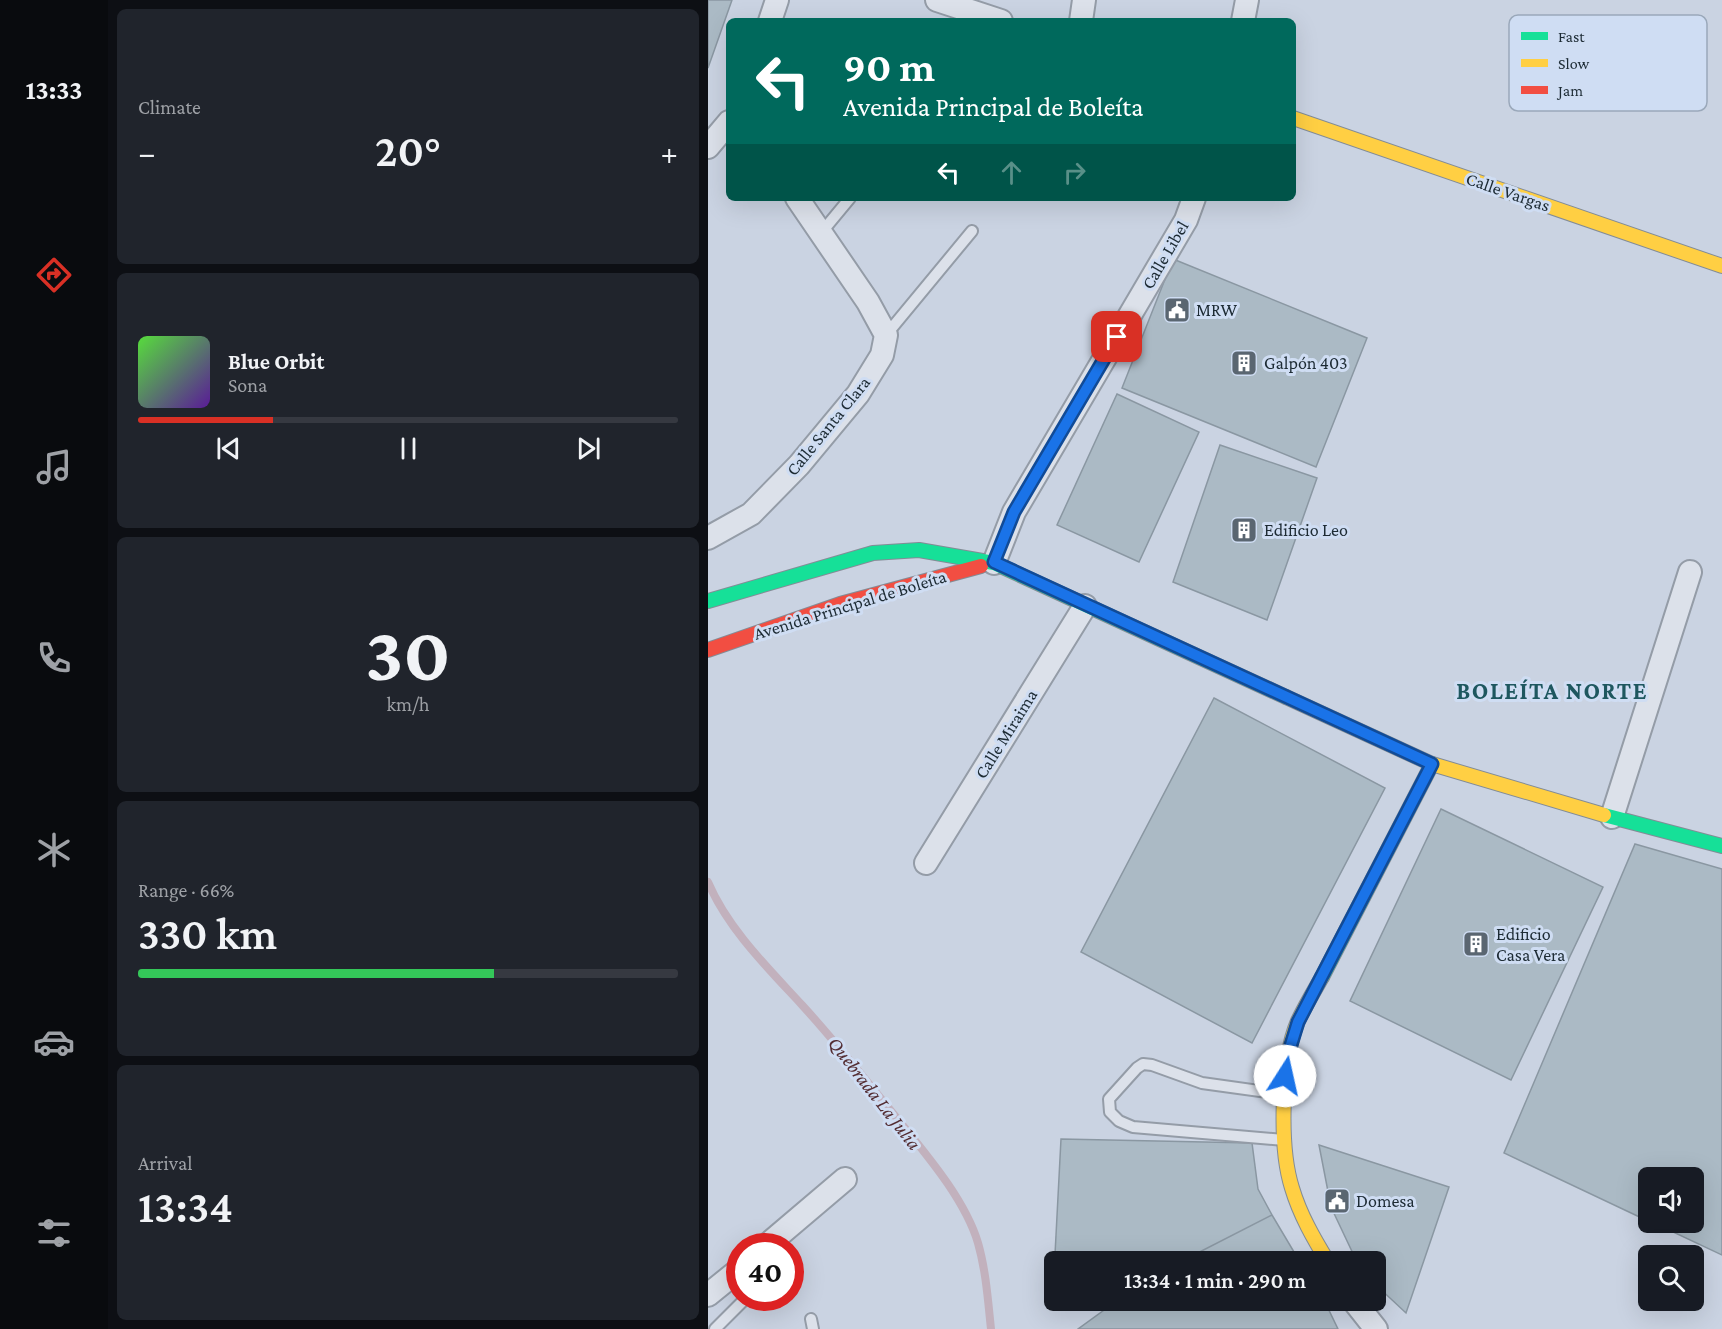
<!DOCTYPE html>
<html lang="en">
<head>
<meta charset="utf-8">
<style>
  body { margin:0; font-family:"Crimson Pro",serif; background:#20242c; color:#f1f3f6; height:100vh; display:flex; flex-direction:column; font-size:22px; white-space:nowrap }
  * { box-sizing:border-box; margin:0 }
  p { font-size:20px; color:#9ea1a6 }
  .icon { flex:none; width:33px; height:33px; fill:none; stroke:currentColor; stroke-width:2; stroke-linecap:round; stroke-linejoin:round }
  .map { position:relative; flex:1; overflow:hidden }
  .drawer { display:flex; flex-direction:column; gap:9px; padding:9px; background:#0d0f14; width:600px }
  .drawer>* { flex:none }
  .guide { position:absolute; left:18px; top:18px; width:570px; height:183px; border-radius:9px; box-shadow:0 6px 24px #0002; background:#00695c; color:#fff; overflow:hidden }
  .buttons { position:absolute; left:930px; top:1167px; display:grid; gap:12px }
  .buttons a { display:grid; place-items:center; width:66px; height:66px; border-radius:9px; background:#171b24; box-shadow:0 6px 24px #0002; font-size:30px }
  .speed { position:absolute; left:18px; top:1233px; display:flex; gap:12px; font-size:30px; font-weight:700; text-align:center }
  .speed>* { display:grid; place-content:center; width:78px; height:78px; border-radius:50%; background:#171b24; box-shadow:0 6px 24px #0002; line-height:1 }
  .speed .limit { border:9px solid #d22; background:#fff; color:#111 }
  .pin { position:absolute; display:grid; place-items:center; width:51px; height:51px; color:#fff; margin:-26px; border-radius:12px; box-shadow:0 3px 9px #0006 }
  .me { position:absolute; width:66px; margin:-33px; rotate:10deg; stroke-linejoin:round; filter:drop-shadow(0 0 4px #0008) }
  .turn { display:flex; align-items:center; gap:21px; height:126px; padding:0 18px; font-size:27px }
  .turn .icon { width:78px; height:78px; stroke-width:2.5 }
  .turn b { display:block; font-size:42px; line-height:51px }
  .lanes { display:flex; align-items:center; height:57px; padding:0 18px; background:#0003; justify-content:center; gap:30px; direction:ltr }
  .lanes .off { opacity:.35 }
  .big { font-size:45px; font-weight:600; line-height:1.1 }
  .drawer .widget { flex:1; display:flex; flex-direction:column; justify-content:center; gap:9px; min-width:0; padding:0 21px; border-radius:9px; background:#20242c }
  .drawer .dial { align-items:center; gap:0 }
  .dial b { font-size:78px; line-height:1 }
  .song { display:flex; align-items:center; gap:18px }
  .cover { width:72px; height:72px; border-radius:9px; background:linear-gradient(135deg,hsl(110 70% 55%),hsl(270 70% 35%)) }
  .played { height:6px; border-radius:3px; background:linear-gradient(90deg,#d93025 25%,#363941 25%) }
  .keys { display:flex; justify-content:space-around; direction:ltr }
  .heat { display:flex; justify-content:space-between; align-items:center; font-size:33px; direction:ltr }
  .charge { height:9px; border-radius:4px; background:linear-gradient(90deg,#34c759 66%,#363941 0) }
  .trip { position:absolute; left:336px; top:1251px; width:342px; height:60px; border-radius:9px; background:#171b24; box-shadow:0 6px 24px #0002; font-weight:600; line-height:60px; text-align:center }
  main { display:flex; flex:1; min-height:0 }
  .dock { display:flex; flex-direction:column; width:108px; justify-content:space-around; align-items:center; background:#090b0e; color:#9ea1a6 }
  .dock .icon { width:42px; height:42px }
  .dock .selected { color:#d93025 }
  .dock b { font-size:27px; color:#f1f3f6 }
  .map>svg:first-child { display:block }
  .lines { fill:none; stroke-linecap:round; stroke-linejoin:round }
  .stream { stroke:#c2b1bd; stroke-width:8 }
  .building { fill:#abbac5; stroke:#8a97a2; stroke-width:1.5 }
  .lane-casing { stroke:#949ca7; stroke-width:14 }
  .street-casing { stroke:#949ca7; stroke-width:26 }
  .fast-casing { stroke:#838c96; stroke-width:16 }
  .slow-casing { stroke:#838c96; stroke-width:16 }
  .jam-casing { stroke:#838c96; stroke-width:16 }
  .lane { stroke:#dce1ea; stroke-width:10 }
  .street { stroke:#dce1ea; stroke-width:22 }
  .fast { stroke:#16e098; stroke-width:14 }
  .slow { stroke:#ffcf43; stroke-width:14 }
  .jam { stroke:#f24e42; stroke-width:14 }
  .route-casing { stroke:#114b97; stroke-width:15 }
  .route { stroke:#1a73e8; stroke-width:10 }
  .labels { text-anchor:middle; stroke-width:6; stroke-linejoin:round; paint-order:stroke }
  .street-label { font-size:18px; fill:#1d2b34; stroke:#cfddf3 }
  .poi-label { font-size:18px; fill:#1d2b34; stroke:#cfddf3; text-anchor:start }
  .water-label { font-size:20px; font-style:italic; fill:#532d33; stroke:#cfddf3 }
  .district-label { font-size:24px; font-weight:bold; letter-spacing:1.5px; fill:#1e575f; stroke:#cfddf3 }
  .key { fill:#cfddf3; stroke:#9aa8ba; stroke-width:1.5 }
  .key-label { font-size:16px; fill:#1d2b34 }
</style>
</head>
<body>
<main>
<nav class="dock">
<b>13:33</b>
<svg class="icon selected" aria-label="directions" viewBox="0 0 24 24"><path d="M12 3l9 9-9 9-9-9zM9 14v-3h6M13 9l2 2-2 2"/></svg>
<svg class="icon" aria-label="music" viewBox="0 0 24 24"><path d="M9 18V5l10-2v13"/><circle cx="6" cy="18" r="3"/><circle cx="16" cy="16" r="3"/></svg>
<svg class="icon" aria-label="phone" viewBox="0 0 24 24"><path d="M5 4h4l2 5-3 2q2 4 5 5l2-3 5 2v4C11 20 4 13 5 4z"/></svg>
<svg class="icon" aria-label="climate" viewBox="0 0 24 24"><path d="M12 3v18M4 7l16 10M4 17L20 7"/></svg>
<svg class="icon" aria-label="car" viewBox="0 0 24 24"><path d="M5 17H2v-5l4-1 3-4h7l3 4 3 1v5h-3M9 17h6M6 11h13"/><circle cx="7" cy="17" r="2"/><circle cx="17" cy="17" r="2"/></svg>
<svg class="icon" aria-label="filters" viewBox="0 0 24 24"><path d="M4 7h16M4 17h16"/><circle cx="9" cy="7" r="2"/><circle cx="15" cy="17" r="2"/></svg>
</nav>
<section class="drawer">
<div class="widget"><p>Climate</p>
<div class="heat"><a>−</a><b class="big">20°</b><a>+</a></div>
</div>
<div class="widget">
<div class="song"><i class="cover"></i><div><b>Blue Orbit</b><p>Sona</p></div></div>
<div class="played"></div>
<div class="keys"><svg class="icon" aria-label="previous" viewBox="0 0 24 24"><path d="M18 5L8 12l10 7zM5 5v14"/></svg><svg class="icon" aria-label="pause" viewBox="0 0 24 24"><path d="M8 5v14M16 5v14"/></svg><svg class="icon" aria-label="next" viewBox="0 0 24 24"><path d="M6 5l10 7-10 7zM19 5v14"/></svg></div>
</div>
<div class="widget dial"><b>30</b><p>km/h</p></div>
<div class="widget"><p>Range · 66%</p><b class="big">330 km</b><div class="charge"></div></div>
<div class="widget"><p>Arrival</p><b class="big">13:34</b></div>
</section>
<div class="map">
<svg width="1014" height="1329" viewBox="0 0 1014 1329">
  <rect width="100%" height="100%" fill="#cad3e2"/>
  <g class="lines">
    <path class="stream" d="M0 882C20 929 60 968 94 1005 127 1041 157 1079 188 1117 217 1153 257 1199 270 1243 278 1271 280 1301 283 1329"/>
  </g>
  <path class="building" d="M0 0H24L0 68Z
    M465 259 659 338 608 467 414 388Z
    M409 394 491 432 431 562 349 525Z
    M512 445 609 478 559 620 465 582Z
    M506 698 677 788 544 1043 373 952Z
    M733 809 895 887 803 1080 642 1001Z
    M927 844 1014 869V1255L944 1222H986V1178H940V1221L796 1153Z
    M353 1139 544 1143 550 1189 564 1215 472 1262H346V1293H345Z
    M611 1145 741 1187 698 1313 668 1285V1262H649L623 1207Z
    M564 1215 592 1262H472Z
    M410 1300H616L630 1329H370Z"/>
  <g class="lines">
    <defs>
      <path id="lane" d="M113 233 142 198
        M178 335 264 231
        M573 1094 494 1083 444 1065 435 1064 429 1068 401 1099 402 1112 411 1121 425 1127 576 1140
        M103 1319 105 1329
        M7 1329 38 1298"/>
      <path id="street" d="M229 0 293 21
        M62 21 69 0
        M373 21 376 0
        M535 21 539 0
        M0 147 21 122
        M0 538 43 514 91 465 150 394 174 355 178 335 160 302 89 198
        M286 563 306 512 478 220 486 198
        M904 817 982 572
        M218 863 377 606
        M58 1246 137 1179
        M0 1295 32 1269
        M645 1300 668 1329"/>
      <path id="fast" d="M0 601 165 553 211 550 286 563 578 697
        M896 815 1014 846
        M614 977 724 764"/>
      <path id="slow" d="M585 118 1014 266
        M578 697 724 764 896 815
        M614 977C606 991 597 1006 590 1021 573 1061 571 1147 584 1188 592 1215 606 1239 620 1262"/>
      <path id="jam" d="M0 650 132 604 273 566"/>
    </defs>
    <use href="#lane" class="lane-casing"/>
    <use href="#street" class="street-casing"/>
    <use href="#fast" class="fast-casing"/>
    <use href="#slow" class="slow-casing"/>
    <use href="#jam" class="jam-casing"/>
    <use href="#lane" class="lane"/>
    <use href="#street" class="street"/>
    <use href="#fast" class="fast"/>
    <use href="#slow" class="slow"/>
    <use href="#jam" class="jam"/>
  </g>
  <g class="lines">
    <defs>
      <path id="route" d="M409 337 306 512 286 562 724 764 590 1022 582 1048 577 1076"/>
    </defs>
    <use href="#route" class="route-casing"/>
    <use href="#route" class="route"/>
  </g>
  <defs>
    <symbol id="civic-square" viewBox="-11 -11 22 22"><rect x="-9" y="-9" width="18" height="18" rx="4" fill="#5a6671" stroke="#cfddf3"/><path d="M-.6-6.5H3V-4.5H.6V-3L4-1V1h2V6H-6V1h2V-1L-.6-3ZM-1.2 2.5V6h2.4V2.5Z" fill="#fff"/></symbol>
    <symbol id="building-square" viewBox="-11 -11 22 22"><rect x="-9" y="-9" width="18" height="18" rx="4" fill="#5a6671" stroke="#cfddf3"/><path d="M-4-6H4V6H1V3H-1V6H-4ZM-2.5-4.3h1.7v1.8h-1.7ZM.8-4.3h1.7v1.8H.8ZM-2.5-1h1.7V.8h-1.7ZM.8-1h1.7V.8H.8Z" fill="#fff"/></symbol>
  </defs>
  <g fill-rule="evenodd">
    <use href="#civic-square" x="454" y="295" width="30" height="30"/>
    <use href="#building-square" x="521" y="348" width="30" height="30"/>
    <use href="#building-square" x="521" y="515" width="30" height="30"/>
    <use href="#building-square" x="753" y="929" width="30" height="30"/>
    <use href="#civic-square" x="614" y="1186" width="30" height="30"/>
  </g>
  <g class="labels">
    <g class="street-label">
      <text transform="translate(800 192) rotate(19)" y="6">Calle Vargas</text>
      <text transform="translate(457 255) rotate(-60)" y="6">Calle Libel</text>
      <text transform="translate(120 426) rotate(-51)" y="6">Calle Santa Clara</text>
      <text transform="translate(142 605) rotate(-17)" y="6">Avenida Principal de Boleíta</text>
      <text transform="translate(298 734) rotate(-58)" y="6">Calle Miraima</text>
    </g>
    <g class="poi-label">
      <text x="488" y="316">MRW</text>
      <text x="556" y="369">Galpón 403</text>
      <text x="556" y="536">Edificio Leo</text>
      <text x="788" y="940">Edificio<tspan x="788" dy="21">Casa Vera</tspan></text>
      <text x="648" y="1207">Domesa</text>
    </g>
    <g class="water-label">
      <text transform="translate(167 1093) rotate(52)" y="7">Quebrada La Julia</text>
    </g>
    <g class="district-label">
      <text x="844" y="699">BOLEÍTA NORTE</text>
    </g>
  </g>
  <rect x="801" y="15" width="198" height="96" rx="9" class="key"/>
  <rect x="813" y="32" width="27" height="8" fill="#16e098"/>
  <rect x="813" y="59" width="27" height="8" fill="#ffcf43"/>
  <rect x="813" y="86" width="27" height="8" fill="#f24e42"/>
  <g class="key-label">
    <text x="850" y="42">Fast</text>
    <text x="850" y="69">Slow</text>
    <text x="850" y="96">Jam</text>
  </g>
</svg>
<div class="buttons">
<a><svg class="icon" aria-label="sound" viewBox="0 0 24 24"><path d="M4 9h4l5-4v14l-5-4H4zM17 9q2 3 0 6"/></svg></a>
<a><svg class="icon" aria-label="search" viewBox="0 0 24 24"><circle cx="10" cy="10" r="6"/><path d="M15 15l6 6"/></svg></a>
</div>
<div class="speed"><div class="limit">40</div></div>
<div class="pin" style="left:409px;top:337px;background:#d93025"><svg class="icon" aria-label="arrive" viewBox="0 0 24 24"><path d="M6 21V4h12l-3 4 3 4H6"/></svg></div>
<svg class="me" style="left:577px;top:1076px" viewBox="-20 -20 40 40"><circle r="19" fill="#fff"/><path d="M0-13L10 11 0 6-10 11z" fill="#1a73e8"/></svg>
<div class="trip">13:34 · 1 min · 290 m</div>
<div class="guide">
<div class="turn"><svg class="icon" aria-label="left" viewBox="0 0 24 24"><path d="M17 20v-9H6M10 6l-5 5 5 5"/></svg><div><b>90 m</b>Avenida Principal de Boleíta</div></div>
<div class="lanes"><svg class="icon" aria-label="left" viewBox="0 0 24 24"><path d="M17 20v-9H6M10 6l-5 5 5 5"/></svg><svg class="icon off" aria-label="ahead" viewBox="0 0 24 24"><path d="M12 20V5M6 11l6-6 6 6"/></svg><svg class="icon off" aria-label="right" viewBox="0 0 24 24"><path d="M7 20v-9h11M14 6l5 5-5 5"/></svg></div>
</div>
</div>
</main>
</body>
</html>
